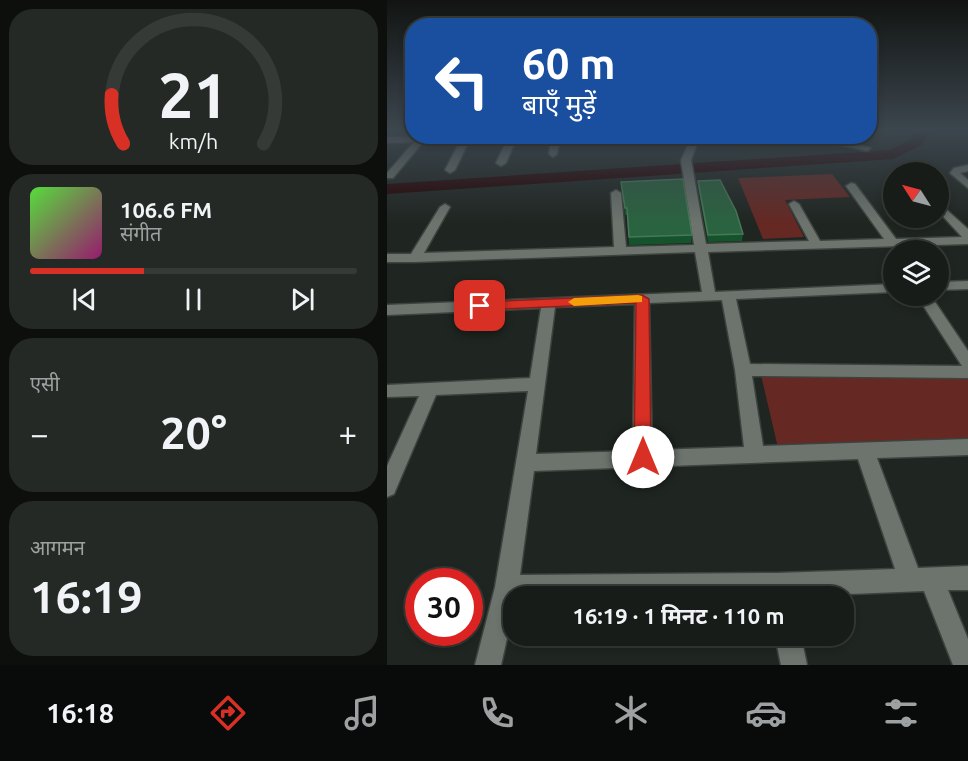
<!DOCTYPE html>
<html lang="hi">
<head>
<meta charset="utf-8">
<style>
  body { margin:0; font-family:Ubuntu,"Noto Sans Devanagari",sans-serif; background:#242925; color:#f1f3f6; height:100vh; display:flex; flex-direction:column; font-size:22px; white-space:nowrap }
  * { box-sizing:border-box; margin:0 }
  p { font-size:20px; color:#9ea1a2 }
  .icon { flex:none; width:33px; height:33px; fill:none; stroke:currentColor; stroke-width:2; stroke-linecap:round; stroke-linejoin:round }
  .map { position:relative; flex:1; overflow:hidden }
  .side { display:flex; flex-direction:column; gap:9px; padding:9px; background:#0d0f0d; width:387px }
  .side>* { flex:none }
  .banner { position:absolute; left:18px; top:18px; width:472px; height:126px; border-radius:24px; box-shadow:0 3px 9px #0003,0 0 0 2px #363a37; background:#1a4fa0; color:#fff; overflow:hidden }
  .needle { width:39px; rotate:306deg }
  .buttons { position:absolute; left:496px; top:162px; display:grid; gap:12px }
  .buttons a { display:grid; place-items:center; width:66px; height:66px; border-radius:50%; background:#171c18; box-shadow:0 3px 9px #0003,0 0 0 2px #363a37; font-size:30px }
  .speed { position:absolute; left:18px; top:568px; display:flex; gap:12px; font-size:30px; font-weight:700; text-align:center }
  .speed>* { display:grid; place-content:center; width:78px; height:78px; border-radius:50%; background:#171c18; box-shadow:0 3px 9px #0003,0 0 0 2px #363a37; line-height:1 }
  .speed .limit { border:9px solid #d22; background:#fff; color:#111 }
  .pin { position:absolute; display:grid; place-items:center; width:51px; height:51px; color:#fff; margin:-26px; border-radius:12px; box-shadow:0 3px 9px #0006 }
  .me { position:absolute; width:66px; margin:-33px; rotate:0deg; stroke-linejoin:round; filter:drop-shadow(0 0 4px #0008) }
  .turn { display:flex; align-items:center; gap:21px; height:126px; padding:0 18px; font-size:27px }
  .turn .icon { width:78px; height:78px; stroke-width:2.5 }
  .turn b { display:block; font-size:42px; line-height:51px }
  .big { font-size:45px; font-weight:700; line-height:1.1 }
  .side .tile { flex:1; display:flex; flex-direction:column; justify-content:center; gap:9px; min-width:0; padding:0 21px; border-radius:24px; background:#242925 }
  .side .dial { align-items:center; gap:0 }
  .dial svg { height:156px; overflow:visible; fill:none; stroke:#363a37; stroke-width:7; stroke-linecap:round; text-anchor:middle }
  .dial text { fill:#f1f3f6; stroke:none }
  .song { display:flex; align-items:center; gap:18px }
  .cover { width:72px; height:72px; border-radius:9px; background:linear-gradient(135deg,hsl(110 70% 55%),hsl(320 70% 35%)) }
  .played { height:6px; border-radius:3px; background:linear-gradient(90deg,#d93025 35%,#363a37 35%) }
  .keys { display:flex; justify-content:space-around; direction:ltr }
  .heat { display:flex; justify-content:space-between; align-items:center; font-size:33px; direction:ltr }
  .trip { position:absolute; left:116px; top:586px; width:351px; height:60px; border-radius:24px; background:#171c18; box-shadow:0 3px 9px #0003,0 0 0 2px #363a37; font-weight:700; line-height:60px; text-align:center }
  .tab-bar { display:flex; height:96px; justify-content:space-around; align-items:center; background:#090b0a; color:#9ea1a2 }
  .tab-bar .icon { width:42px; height:42px }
  .tab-bar .current { color:#d93025 }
  .tab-bar b { font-size:27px; color:#f1f3f6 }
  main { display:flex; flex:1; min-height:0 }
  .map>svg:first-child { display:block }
  .green { fill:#652823 }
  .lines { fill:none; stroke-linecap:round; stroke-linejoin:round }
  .canal { fill:#240000; fill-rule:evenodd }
  .street-casing { stroke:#3d433e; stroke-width:3 }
  .street { fill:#6d746e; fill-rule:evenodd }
  .wall { fill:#14532b }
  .building { fill:#2a633f; stroke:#487859; stroke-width:1.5 }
  .route { fill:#d93025; stroke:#8d1f18; stroke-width:1.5 }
  .slow { fill:#f59e0b }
</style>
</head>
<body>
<main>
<section class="side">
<div class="tile dial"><svg viewBox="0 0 100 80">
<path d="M14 69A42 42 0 1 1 86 69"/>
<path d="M14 69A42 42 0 0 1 8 44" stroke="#d93025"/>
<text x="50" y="56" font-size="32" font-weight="700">21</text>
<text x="50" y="72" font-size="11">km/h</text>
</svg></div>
<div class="tile">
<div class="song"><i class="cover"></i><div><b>106.6 FM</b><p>संगीत</p></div></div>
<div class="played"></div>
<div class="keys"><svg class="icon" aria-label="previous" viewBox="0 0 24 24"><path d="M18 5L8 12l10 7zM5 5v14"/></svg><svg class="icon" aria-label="pause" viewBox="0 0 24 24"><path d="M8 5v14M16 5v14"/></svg><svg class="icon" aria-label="next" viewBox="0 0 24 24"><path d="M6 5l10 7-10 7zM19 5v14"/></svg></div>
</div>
<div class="tile"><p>एसी</p>
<div class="heat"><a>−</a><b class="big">20°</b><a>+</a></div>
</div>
<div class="tile"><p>आगमन</p><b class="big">16:19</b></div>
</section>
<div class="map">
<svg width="581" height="665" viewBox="0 0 581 665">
  <rect width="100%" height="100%" fill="#1f2520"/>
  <path class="green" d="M445 174 463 197 398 200 417 237 376 239 351 178Z
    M581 367V440L391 448 374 375Z"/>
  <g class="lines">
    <path class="canal" d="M529 131H543L535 145 506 159 0 194V184L503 150 524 139Z"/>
    <defs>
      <path id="street" d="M178 136 173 139 170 154 166 157 162 154 164 139 129 140 119 163 114 166 109 163 120 140 82 141 68 170 63 173 58 170 73 141 36 142 6 178H0V173L27 142 0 143V137Z
        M305 136H313L304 160 319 244 422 241 402 204 407 201 412 204 433 241 497 239 459 186 464 183 468 184 509 239 575 237 552 212V203L581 229V244L321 252 328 292 507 284V292L349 299 363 364 575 366 530 296H544L581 351V378L365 376 376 446 581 439V455L490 458 531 568 581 566V590H561L581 639V665H566L537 591 390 597H126V612L114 665H88L108 587 141 391 49 395 7 494 0 497V466L32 396 0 397V385L143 378 154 308 0 315V305L315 292 308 252 28 262H0V254H24L53 207 58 204 63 207 37 253 227 247 224 193 229 190 234 193 239 247 307 245 294 160ZM335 300 348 370 357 447 265 450 262 303ZM248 304 246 451 149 454 168 307ZM471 459 508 569 390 573 133 575 147 471Z
        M415 136H434L484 148 480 151Z
        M581 165V171L573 173 581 180V188L563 173 567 168Z
        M518 166 525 172H516L513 169Z
        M581 281V289L552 290V282Z
        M388 636H414L420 665H394Z"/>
    </defs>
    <use href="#street" class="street-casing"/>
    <use href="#street" class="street"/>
  </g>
  <path class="wall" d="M311 181 356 234 355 241 321 242 311 187Z
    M234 182 305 235 304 243 242 245 240 215H238Z"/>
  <path class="building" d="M296 179 305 235 242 237 240 208H238L234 182Z
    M333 180 349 211 356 234 321 235 311 181Z"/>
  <linearGradient id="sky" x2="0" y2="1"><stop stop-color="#111412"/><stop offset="0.58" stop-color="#3c464e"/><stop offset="1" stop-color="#3c464e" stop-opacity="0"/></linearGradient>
  <rect width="581" height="224" fill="url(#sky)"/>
  <path class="route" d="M255 295 262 299 264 457 262 462 256 464 250 462 247 457 249 303 93 310 86 306 93 302Z"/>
  <path class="slow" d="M251 295 255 296V302L187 306 181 302 187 298Z"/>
</svg>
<div class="buttons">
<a><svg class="needle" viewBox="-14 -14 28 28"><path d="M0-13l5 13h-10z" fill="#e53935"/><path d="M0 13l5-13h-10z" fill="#9ea1a2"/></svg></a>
<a><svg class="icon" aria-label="layers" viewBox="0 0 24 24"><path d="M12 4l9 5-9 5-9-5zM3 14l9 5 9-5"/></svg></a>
</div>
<div class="speed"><div class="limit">30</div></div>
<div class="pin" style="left:93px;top:306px;background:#d93025"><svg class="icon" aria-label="arrive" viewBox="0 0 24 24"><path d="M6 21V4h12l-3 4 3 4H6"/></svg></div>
<svg class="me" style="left:256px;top:457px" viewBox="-20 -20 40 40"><circle r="19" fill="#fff"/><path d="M0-13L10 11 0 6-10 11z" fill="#d93025"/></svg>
<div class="trip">16:19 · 1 मिनट · 110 m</div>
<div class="banner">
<div class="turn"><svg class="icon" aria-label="left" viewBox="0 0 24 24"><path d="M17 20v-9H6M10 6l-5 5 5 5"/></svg><div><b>60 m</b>बाएँ मुड़ें</div></div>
</div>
</div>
</main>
<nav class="tab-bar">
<b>16:18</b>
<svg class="icon current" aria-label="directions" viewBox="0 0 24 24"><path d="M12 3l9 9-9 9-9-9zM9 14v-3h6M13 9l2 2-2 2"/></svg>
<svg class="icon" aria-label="music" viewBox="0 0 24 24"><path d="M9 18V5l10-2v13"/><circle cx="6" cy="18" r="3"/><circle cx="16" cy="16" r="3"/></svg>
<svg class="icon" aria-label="phone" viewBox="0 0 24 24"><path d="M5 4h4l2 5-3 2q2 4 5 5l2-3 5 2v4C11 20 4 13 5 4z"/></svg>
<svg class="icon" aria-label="climate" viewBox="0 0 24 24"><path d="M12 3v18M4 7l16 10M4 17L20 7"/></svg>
<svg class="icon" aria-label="car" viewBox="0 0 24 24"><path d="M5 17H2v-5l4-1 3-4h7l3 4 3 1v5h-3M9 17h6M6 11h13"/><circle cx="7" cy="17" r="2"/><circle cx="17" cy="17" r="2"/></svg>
<svg class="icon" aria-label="filters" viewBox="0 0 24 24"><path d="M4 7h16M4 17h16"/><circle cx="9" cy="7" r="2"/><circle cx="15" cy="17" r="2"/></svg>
</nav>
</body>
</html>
